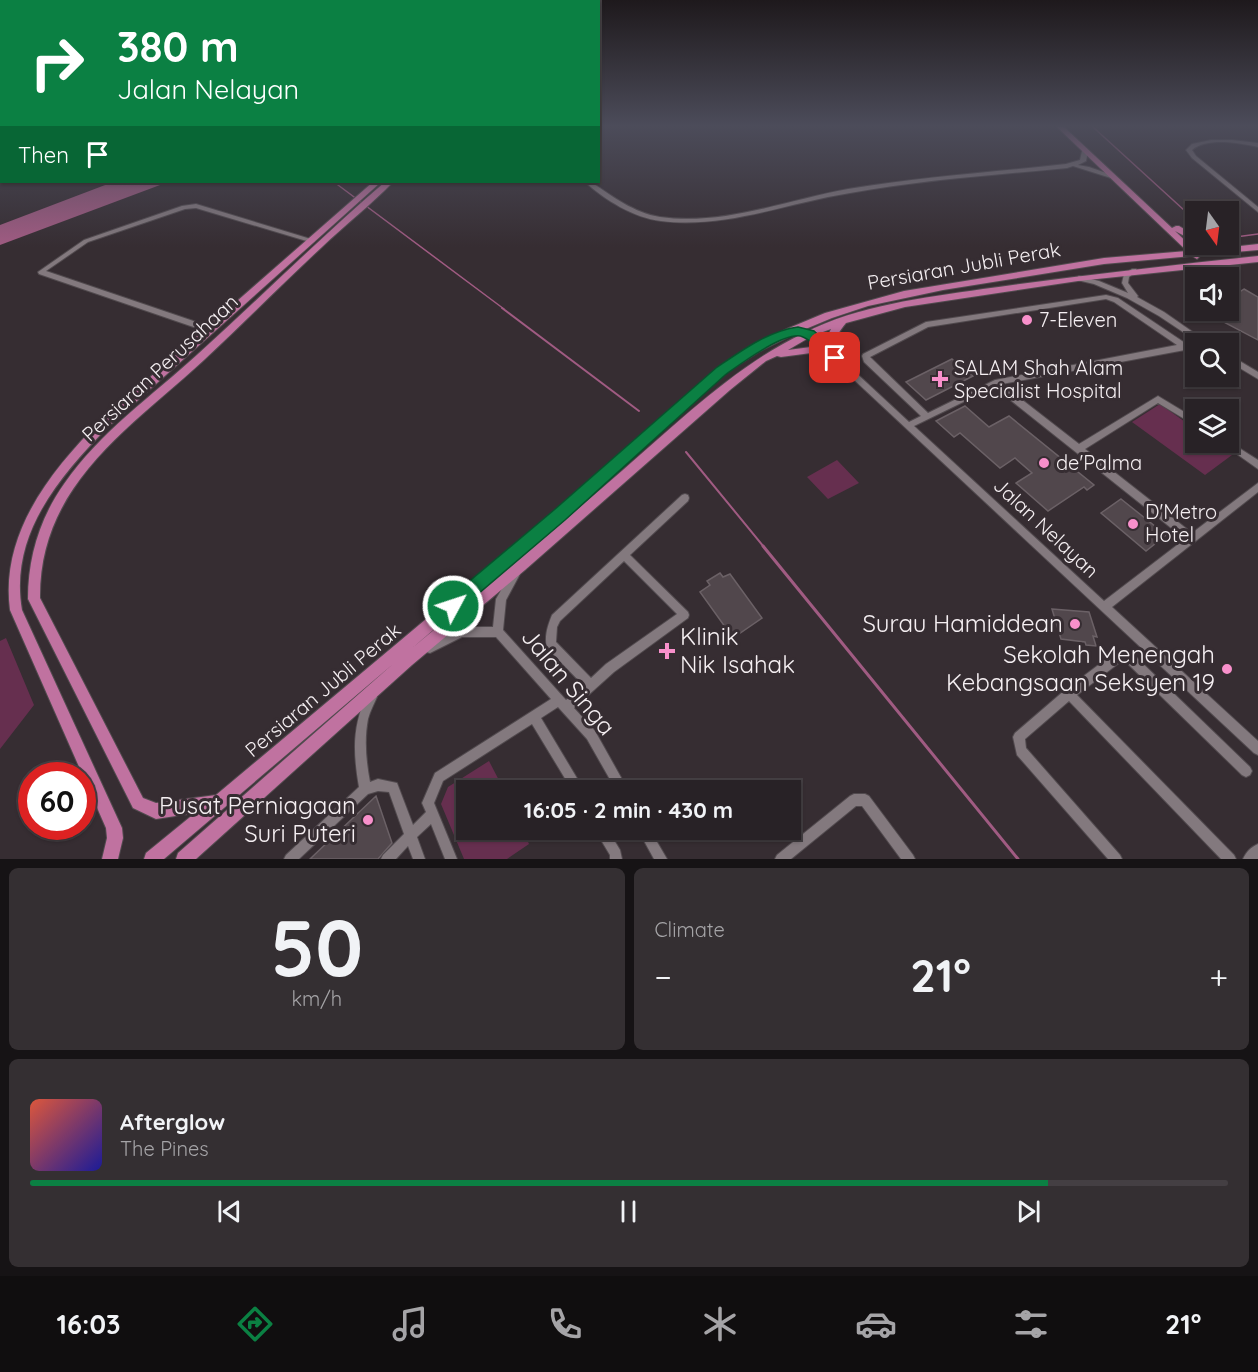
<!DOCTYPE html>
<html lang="en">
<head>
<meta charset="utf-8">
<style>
  body { margin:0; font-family:Quicksand,sans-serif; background:#342f32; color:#f1f3f6; height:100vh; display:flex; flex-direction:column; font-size:22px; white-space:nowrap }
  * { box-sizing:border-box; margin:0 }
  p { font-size:20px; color:#a5a4a7 }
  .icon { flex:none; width:33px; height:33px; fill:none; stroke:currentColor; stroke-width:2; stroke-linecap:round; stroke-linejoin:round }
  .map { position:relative; height:859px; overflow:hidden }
  .sheet { display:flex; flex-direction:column; gap:9px; padding:9px; background:#161315; flex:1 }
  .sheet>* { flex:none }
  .hud { position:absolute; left:0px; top:0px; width:600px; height:183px; box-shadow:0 2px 4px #0004,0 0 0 2px #443f43; background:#0b8043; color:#fff; overflow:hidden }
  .needle { width:39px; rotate:166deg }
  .fabs { position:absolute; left:1185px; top:201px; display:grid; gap:12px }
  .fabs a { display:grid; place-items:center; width:54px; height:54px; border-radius:0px; background:#282226; box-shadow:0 2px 4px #0004,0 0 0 2px #443f43; font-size:30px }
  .speed { position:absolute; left:18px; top:762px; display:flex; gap:12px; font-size:30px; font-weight:700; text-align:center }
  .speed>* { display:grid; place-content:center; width:78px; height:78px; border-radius:50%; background:#282226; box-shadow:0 2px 4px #0004,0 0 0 2px #443f43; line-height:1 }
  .speed .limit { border:9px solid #d22; background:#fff; color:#111 }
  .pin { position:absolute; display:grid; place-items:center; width:51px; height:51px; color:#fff; margin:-26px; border-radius:12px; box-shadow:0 3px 9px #0006 }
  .me { position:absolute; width:66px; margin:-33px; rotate:50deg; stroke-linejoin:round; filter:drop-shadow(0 0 4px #0008) }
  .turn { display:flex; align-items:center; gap:21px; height:126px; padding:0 18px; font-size:27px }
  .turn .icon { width:78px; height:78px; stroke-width:2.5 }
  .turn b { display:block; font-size:42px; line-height:51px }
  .then { display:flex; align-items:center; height:57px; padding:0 18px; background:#0003; gap:12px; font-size:22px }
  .big { font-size:45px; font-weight:700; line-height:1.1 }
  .sheet .widget { flex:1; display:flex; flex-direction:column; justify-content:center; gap:9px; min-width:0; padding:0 21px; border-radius:9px; background:#342f32 }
  .sheet .dial { align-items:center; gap:0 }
  .dial b { font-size:78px; line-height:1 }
  .song { display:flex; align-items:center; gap:18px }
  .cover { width:72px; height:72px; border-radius:9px; background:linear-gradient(135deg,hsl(10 70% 55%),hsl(240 70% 35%)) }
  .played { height:6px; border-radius:3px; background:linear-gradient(90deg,#0b8043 85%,#443f43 85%) }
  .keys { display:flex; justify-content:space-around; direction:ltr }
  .heat { display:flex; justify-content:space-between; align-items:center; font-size:33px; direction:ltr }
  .sheet .tiles { flex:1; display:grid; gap:9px; grid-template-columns:1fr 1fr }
  .widget:last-child { grid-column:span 2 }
  .trip { position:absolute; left:456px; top:780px; width:345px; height:60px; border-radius:0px; background:#282226; box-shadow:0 2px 4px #0004,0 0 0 2px #443f43; font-weight:700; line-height:60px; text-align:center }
  .menu { display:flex; height:96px; justify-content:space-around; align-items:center; background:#100e0f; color:#a5a4a7 }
  .menu .icon { width:42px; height:42px }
  .menu .active { color:#0b8043 }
  .menu b { font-size:27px; color:#f1f3f6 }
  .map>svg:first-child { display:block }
  .green { fill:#662f4f }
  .water { fill:#a05b82 }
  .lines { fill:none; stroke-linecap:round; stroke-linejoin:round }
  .stream-far2 { stroke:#a05b82; stroke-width:1.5 }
  .stream-far1 { stroke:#a05b82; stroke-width:2 }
  .stream { stroke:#a05b82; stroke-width:3 }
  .building { fill:#51474c; stroke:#6b6166; stroke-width:1.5 }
  .minor-casing { stroke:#514a4e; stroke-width:2 }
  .major-casing { stroke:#514a4e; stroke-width:2 }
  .minor { fill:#83797e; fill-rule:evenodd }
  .major { fill:#c072a0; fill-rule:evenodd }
  .route { fill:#0b8043; stroke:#07532c; stroke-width:1.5 }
  .poi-dot { fill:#f890cb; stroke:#362d32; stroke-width:2 }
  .labels { text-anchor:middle; stroke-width:6; stroke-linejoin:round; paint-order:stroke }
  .street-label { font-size:20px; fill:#f5eff2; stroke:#362d32 }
  .poi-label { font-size:20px; fill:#f5eff2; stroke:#362d32; text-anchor:start }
  .near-poi-label { font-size:24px; fill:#f5eff2; stroke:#362d32; text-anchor:end }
  .near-street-label { font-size:24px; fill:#f5eff2; stroke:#362d32 }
</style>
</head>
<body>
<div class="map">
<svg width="1258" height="859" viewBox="0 0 1258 859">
  <rect width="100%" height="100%" fill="#362d32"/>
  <path class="green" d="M1160 404 1195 429 1196 442 1215 443 1232 455 1205 475 1132 422Z
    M837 460 859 483 828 499 807 477Z
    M6 638 34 705 0 749V641Z
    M489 761 504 790H466V830H523L529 844 507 859H464L441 804 448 787Z"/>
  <path class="water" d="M113 182H168L0 245V225Z"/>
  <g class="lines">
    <path class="stream-far2" d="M1093 127 1196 221
      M334 182 504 309
      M1228 238 1258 234"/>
    <path class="stream-far1" d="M502 308 639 411
      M686 452 764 547"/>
    <path class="stream" d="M763 546 1018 859"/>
  </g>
  <path class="building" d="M1244 289 1258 297V340L1201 310H1228V299Z
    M952 359 973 376 926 400 906 382Z
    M965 406 989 427 1009 416 1094 485 1087 490 1084 487 1048 511 1016 483 1032 473 1015 458 1000 468 960 433 954 437 936 421Z
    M1121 499 1166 535 1146 551 1101 513Z
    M720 573 723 577 730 574 762 618 733 638 700 592 710 585 707 581Z
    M1052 609 1089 612 1097 637 1093 636 1096 646 1086 645 1085 642 1061 639Z
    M376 796 392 843 378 859H310Z"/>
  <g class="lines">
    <defs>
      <path id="minor" d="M2 137V141L0 142V138Z
        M1211 140H1232L1258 143V147C1240 143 1207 137 1192 150L1196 156 1258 207V212L1192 158 1186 150 1192 144Z
        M1085 149 1088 151 1086 161 1078 165 1089 167 1115 176V178H1111L1073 166 1067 168C995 175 921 180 850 193 787 203 725 229 661 221 634 218 605 200 585 182H591C612 196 634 213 660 217 723 226 787 200 848 189 920 177 994 172 1066 164L1080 160 1082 151Z
        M196 204 314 240 315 241 312 243 310 242 196 208 185 209 88 242 46 271 214 328 215 330 211 333 39 274 38 272 84 240 182 206Z
        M1132 269H1136L1137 271 1129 277 1128 283 1138 296 1137 297 1164 312 1210 344H1201L1159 316 1127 298 1094 284 1077 280 1076 278 1079 276 1099 281 1128 293 1122 283 1124 274Z
        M1106 295 1118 298 1185 343 1196 341 1199 344H1196V347L1185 350 1002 384 1079 444 1158 396 1196 419V426L1158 403 1085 449 1192 533 1258 483V492L1112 607 1258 741V755L1254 753 805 334 809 331 812 332 909 422 921 416 864 362 862 356 863 354 926 322ZM1106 299 1114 302 1177 345 995 380 928 413 870 357 928 327ZM994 387 1185 539 1104 601 914 426Z
        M1228 354 1258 372V379L1228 361Z
        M1228 441 1258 460V469L1220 442H1228Z
        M685 494 688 495 689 498 688 501 630 555 688 612 689 615 688 618 614 672 574 708 595 731 628 790H616L587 739 558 707 541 718 584 790H572L532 724 443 781 434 803 457 859H445L431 824 417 837 425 859H413L408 846 396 859H381L383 855 404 834 389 792 378 791 368 794 299 859H284L286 855 359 787C353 752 352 725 368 693L372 692 376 693 377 697C374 704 370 711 368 719 364 740 366 761 370 782L378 779 397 783 413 825 426 812 422 803 435 773 551 699 496 637H462L430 653 426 652 425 648 426 644 461 627H493L496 599 512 571 515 570 518 571 520 574 506 600 503 630 566 700 583 685 547 648C544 636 548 625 552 615L682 495ZM624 561 677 614 606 664 591 678 556 642 557 627 560 621Z
        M1123 652 1135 656 1250 767 1252 771 1250 775 1246 777 1242 775 1128 664 1123 662 1119 663 1077 695 1234 855 1236 859H1221L1069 701 1025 739 1026 748 1120 855 1122 859H1108L1017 755 1013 737 1015 733 1065 690 1113 654Z
        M854 794H865L869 796 913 855 915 859H901L862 806H856L791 859H775L777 855 850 796Z
        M595 830H608L620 850 622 859H610V855Z
        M638 830H650L667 859H654Z
        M1258 844V859H1243C1246 852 1251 847 1258 844Z"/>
      <path id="major" d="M1057 127H1064L1172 228 1176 226H1179L1196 236V242L1175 231 1196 251 1258 244V250L1201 255 1197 259 1192 256 1104 264 943 290 868 306 832 318 796 333 760 351 724 374 563 519 411 649C482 590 553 531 623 470 680 421 735 366 804 333 859 305 923 298 983 289 1074 276 1166 266 1258 256V262L1078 281 905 307 846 323C836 335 832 343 840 358L838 360 835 361 811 353 781 357 777 356 766 361 730 390 525 570 412 665 196 859H176L178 853 393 664 164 859H144L146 853 195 813 156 819 133 808 28 599C28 557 40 518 64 484 100 432 152 396 198 354 261 297 321 237 385 182H393C372 204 345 225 322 247 282 284 244 323 204 360 129 429 39 485 40 598L143 798 156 803 216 795 555 511 718 368 753 346 789 328 825 313 904 291 1104 258 1187 251ZM831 329 826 339 827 352 811 347 788 350 812 336Z
        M373 182H381L108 427C59 477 9 535 22 610L122 828 123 838 118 859H102L107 838 106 828 10 610C0 534 50 472 100 421Z"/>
    </defs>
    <use href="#minor" class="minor-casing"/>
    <use href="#major" class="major-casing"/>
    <use href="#minor" class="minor"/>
    <use href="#major" class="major"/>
  </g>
  <linearGradient id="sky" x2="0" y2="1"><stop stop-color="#1e191c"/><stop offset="0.51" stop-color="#4c4c5a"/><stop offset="1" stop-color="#4c4c5a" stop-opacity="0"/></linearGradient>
  <rect width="1258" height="247" fill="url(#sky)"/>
  <path class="route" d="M798 327 814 331 840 355 841 358 840 362H831C823 354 813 341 803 337 787 329 739 365 725 375L565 520 458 611 453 613 447 611 445 606 447 600 554 510 716 368C741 351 768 331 798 327Z"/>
  <g class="poi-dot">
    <circle cx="1027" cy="320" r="6"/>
    <path d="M937 370h6v6h6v6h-6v6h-6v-6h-6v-6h6z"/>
    <circle cx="1044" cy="463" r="6"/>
    <circle cx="1133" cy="524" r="6"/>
    <circle cx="1075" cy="624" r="6"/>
    <path d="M664 642h6v6h6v6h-6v6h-6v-6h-6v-6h6z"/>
    <circle cx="1227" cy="669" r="6"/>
    <circle cx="368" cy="820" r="6"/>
  </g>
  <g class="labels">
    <g class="street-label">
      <text transform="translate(964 266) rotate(-10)" y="7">Persiaran Jubli Perak</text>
      <text transform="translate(160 368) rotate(-43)" y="7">Persiaran Perusahaan</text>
      <text transform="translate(1046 528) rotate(43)" y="7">Jalan Nelayan</text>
      <text transform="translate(323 690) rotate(-40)" y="7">Persiaran Jubli Perak</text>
    </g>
    <g class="poi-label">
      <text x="1039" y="327">7-Eleven</text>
      <text x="954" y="375">SALAM Shah Alam<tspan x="954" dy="23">Specialist Hospital</tspan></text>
      <text x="1056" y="470">de'Palma</text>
      <text x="1145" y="519">D'Metro<tspan x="1145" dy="23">Hotel</tspan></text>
    </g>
    <g class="near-poi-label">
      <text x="1063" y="632">Surau Hamiddean</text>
      <text x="680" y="645" text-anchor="start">Klinik<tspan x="680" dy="28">Nik Isahak</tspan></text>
      <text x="1215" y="663">Sekolah Menengah<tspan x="1215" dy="28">Kebangsaan Seksyen 19</tspan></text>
      <text x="356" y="814">Pusat Perniagaan<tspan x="356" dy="28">Suri Puteri</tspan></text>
    </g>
    <g class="near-street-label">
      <text transform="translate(568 682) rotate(50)" y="8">Jalan Singa</text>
    </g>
  </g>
</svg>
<div class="fabs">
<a><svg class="needle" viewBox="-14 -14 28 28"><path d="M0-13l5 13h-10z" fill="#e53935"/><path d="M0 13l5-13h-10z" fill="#a5a4a7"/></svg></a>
<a><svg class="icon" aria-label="sound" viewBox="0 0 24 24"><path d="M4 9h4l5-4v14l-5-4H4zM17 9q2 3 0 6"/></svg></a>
<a><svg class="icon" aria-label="search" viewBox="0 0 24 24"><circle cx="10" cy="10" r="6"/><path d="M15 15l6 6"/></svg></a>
<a><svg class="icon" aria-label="layers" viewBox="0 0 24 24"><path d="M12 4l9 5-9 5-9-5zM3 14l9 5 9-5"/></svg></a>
</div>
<div class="speed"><div class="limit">60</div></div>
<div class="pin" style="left:835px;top:358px;background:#d93025"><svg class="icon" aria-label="arrive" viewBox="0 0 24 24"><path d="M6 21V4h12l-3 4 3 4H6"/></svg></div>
<svg class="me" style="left:453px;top:606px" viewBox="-20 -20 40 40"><circle r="17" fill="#0b8043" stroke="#fff" stroke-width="3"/><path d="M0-11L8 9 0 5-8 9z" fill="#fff"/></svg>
<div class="trip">16:05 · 2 min · 430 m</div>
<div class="hud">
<div class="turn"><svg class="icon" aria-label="right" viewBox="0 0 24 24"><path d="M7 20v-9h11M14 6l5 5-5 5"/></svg><div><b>380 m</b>Jalan Nelayan</div></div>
<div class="then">Then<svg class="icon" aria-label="arrive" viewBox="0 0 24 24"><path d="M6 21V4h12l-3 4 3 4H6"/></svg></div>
</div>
</div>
<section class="sheet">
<div class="tiles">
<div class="widget dial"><b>50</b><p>km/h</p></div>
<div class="widget"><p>Climate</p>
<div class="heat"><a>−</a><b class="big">21°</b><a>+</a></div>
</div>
<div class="widget">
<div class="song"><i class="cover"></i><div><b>Afterglow</b><p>The Pines</p></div></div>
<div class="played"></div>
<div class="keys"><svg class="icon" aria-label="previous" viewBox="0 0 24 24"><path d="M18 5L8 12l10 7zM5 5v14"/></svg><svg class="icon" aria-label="pause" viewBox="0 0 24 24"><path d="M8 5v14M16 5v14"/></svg><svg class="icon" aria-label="next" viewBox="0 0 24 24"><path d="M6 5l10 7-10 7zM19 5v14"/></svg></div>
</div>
</div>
</section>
<nav class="menu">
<b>16:03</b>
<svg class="icon active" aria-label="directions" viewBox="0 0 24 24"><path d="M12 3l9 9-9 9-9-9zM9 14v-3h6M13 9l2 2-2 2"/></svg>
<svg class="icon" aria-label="music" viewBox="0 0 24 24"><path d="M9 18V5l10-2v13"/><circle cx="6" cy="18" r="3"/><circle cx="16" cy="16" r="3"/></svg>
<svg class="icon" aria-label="phone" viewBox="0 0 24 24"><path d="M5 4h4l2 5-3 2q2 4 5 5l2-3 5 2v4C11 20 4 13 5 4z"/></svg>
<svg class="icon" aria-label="climate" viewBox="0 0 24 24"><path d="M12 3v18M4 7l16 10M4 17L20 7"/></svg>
<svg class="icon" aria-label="car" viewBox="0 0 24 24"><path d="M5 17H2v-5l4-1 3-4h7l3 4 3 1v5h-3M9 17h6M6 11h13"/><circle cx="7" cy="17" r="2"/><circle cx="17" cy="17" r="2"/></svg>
<svg class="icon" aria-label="filters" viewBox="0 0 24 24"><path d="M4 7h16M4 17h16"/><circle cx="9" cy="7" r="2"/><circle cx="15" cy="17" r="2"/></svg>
<b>21°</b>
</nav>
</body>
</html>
